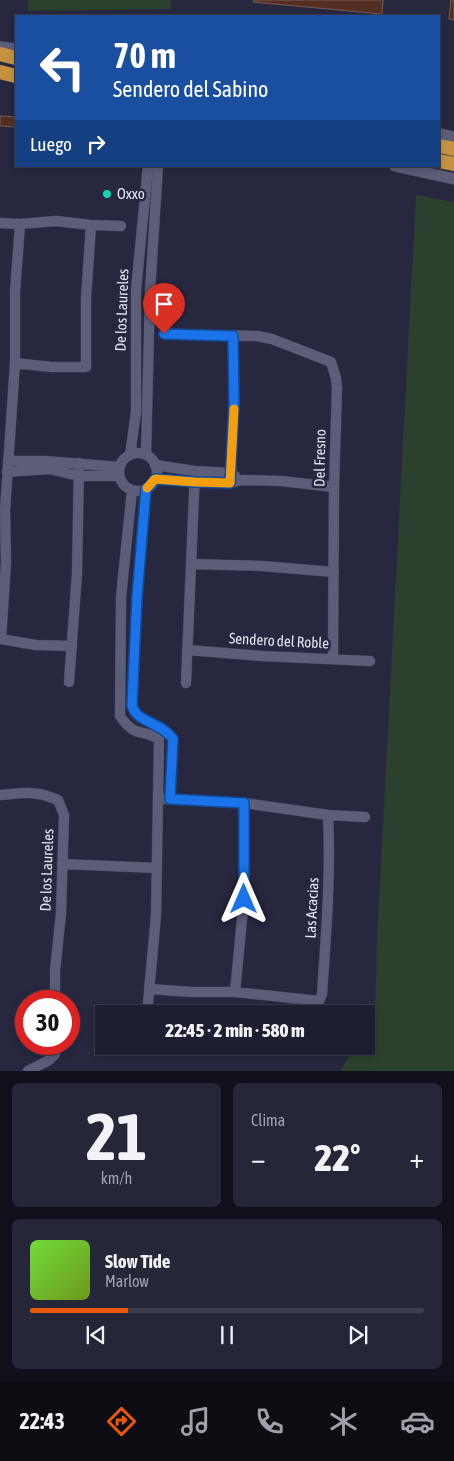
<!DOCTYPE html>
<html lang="es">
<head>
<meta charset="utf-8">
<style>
  body { margin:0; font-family:"Asap Condensed",sans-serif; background:#252738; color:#f1f3f6; height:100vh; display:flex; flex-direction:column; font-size:19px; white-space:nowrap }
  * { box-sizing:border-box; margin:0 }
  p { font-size:16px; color:#a0a2ab }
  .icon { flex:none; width:28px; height:28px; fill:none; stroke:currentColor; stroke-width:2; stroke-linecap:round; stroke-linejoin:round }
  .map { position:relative; height:1071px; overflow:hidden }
  .details { display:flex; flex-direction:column; gap:12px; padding:12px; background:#10101a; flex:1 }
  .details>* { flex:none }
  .hud { position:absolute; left:15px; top:15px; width:425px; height:152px; border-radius:0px; box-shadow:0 2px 8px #0003,0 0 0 1px #3b3c4c; background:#1a4fa0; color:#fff; overflow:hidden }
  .speed { position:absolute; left:15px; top:990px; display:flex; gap:10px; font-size:25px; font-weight:700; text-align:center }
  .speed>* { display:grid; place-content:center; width:65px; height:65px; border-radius:50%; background:#1d1e30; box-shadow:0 2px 8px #0003,0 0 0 1px #3b3c4c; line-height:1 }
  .speed .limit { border:8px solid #d22; background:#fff; color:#111 }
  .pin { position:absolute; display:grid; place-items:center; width:42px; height:42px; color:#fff; margin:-51px -21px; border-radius:50% 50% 50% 0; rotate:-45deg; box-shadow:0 0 5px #0007 }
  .pin .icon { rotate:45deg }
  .me { position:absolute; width:55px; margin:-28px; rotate:0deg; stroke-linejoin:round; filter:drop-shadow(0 0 4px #0008) }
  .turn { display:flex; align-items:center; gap:18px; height:105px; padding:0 15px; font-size:22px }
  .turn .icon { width:65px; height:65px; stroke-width:2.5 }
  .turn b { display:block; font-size:35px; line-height:42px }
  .then { display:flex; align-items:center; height:48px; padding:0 15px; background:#0003; gap:10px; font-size:19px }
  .big { font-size:38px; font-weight:800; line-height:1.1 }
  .details .tile { flex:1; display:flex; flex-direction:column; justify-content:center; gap:8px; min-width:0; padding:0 18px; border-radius:8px; background:#252738 }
  .details .dial { align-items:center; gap:0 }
  .dial b { font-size:65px; line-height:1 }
  .song { display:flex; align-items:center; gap:15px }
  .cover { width:60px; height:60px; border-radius:8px; background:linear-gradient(135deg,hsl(100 70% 55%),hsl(80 70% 35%)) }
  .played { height:5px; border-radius:2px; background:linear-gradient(90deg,#ea580c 25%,#3b3c4c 25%) }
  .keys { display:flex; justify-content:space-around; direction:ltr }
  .heat { display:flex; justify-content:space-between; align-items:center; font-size:28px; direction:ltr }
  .details .tiles { flex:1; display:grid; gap:12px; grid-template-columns:1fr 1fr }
  .tile:last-child { grid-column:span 2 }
  .trip { position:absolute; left:95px; top:1005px; width:280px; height:50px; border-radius:0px; background:#1d1e30; box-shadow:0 2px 8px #0003,0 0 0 1px #3b3c4c; font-weight:800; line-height:50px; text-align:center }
  .tab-bar { display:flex; height:80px; justify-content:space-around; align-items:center; background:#0c0c13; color:#a0a2ab }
  .tab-bar .icon { width:35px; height:35px }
  .tab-bar .selected { color:#ea580c }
  .tab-bar b { font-size:22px; color:#f1f3f6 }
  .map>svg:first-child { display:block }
  .green { fill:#2c402e }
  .building { fill:#552e23; stroke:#7b5b51 }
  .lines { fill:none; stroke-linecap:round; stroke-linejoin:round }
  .minor-casing { stroke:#424357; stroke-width:11 }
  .tertiary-casing { stroke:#424357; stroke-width:12 }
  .trunk-casing { stroke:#424357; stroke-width:15 }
  .minor { stroke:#5b5d79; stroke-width:10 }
  .tertiary { stroke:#5b5d79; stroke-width:11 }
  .trunk { stroke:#c69242; stroke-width:14 }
  .route-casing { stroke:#114b97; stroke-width:12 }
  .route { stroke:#1a73e8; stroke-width:9 }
  .slow { stroke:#f59e0b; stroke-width:9 }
  .poi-dot { fill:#13d5b3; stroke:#272840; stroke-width:2 }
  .labels { text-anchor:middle; stroke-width:5; stroke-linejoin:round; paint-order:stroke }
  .poi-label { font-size:15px; fill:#e2e3f4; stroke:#272840; text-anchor:start }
  .street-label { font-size:15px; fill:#e2e3f4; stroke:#272840 }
</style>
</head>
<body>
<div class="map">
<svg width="454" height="1071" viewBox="0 0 454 1071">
  <rect width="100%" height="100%" fill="#272840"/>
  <path class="green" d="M28 0H171V9L28 11Z
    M416 195 454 202V1071H340L355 1046H366V1028L375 1014 377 940Z"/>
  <path class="building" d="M254 0H383L382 14 253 2Z
    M451 0H454V20L449 19Z
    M0 116 16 117V127L0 126Z"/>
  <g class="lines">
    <defs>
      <path id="minor" d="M0 223 20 224 56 221 91 225 121 226
        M164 334 257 336 272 339 331 362 336 378 337 388 334 487 333 659
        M15 363 51 367H86V298L91 225
        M119 472a19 19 0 1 1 38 0a19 19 0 1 1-38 0Z
        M130 455 136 412V290L148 166
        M146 455 150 291 158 166
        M8 460 15 461H44L120 467
        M155 465 195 471 230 473 235 476
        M7 472 49 469 79 476H119
        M155 479 195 482 230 483 242 480 281 481 334 487
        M230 483 234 403 233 336
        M146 489 137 597 132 705C137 724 160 721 173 739L170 799
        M132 490 121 597 120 716C136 739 141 728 159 739L156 915 147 1014
        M191 564 262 566 334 572
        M0 639 36 645 72 646
        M1 639 6 563 5 510 15 363V292L20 224
        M187 650 262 656 370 661
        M69 682 77 574 79 463
        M186 683 195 471
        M0 795C23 793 36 790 58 800L64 815 61 913 55 971V1001
        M165 799 244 803 328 815 365 817
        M62 864 157 868
        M149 989 192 992H235L319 1001 322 994C326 935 331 875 328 815
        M235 992 244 899V803
        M28 1071 49 1060 55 1054 56 1044"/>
      <path id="tertiary" d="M0 47 16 49
        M439 134 454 137
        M395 166 454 179"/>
      <path id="trunk" d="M0 54 16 58
        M0 72 16 76
        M439 146 454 149
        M439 161 454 164"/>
    </defs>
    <use href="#minor" class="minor-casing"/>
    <use href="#tertiary" class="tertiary-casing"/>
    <use href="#trunk" class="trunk-casing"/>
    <use href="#minor" class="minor"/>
    <use href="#tertiary" class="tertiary"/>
    <use href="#trunk" class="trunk"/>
  </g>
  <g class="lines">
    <defs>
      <path id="route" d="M164 334 233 336 234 403 230 483 195 482 155 479 151 485 146 489 137 597 132 705C136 723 160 721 173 739L170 799 244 803V899"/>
    </defs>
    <use href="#route" class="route-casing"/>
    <use href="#route" class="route"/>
    <path class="slow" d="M147 488 155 479 195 482 230 483 234 409"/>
  </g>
  <circle class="poi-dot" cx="107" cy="194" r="5"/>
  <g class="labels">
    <g class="poi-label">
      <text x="117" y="199">Oxxo</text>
    </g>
    <g class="street-label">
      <text transform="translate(122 310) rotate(-88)" y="5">De los Laureles</text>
      <text transform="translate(320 458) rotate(-89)" y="5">Del Fresno</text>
      <text transform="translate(279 641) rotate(3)" y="5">Sendero del Roble</text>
      <text transform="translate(47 870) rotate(-88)" y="5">De los Laureles</text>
      <text transform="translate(312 908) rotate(-87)" y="5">Las Acacias</text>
    </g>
  </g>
</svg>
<div class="speed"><div class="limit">30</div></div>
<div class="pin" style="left:164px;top:334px;background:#d93025"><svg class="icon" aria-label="arrive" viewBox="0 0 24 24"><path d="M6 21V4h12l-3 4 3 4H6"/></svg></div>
<svg class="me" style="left:244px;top:899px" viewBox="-20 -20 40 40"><path d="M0-17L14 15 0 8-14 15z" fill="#1a73e8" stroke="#fff" stroke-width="4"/></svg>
<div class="trip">22:45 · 2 min · 580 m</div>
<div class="hud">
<div class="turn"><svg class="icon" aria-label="left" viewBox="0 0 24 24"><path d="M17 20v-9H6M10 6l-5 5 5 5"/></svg><div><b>70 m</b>Sendero del Sabino</div></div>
<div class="then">Luego<svg class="icon" aria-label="right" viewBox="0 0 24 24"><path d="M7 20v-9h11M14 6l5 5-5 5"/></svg></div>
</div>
</div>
<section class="details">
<div class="tiles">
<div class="tile dial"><b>21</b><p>km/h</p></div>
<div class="tile"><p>Clima</p>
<div class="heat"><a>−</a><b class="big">22°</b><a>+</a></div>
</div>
<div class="tile">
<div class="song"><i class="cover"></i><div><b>Slow Tide</b><p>Marlow</p></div></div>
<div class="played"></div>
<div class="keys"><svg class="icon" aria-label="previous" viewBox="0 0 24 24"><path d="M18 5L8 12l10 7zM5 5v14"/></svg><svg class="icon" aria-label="pause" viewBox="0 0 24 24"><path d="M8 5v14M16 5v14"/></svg><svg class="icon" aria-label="next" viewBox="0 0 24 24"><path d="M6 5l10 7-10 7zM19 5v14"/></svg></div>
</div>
</div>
</section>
<nav class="tab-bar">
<b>22:43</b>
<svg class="icon selected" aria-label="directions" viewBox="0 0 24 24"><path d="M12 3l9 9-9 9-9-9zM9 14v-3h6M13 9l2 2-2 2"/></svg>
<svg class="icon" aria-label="music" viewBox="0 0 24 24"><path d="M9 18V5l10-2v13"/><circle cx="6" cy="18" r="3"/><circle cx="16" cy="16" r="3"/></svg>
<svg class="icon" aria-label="phone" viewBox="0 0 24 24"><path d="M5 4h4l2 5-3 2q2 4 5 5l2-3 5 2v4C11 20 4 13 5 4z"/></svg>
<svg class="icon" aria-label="climate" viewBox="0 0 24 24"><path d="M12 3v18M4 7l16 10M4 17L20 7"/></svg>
<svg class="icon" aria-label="car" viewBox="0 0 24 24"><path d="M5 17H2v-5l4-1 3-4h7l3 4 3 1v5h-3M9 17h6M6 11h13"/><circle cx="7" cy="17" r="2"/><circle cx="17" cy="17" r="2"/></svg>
</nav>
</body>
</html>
